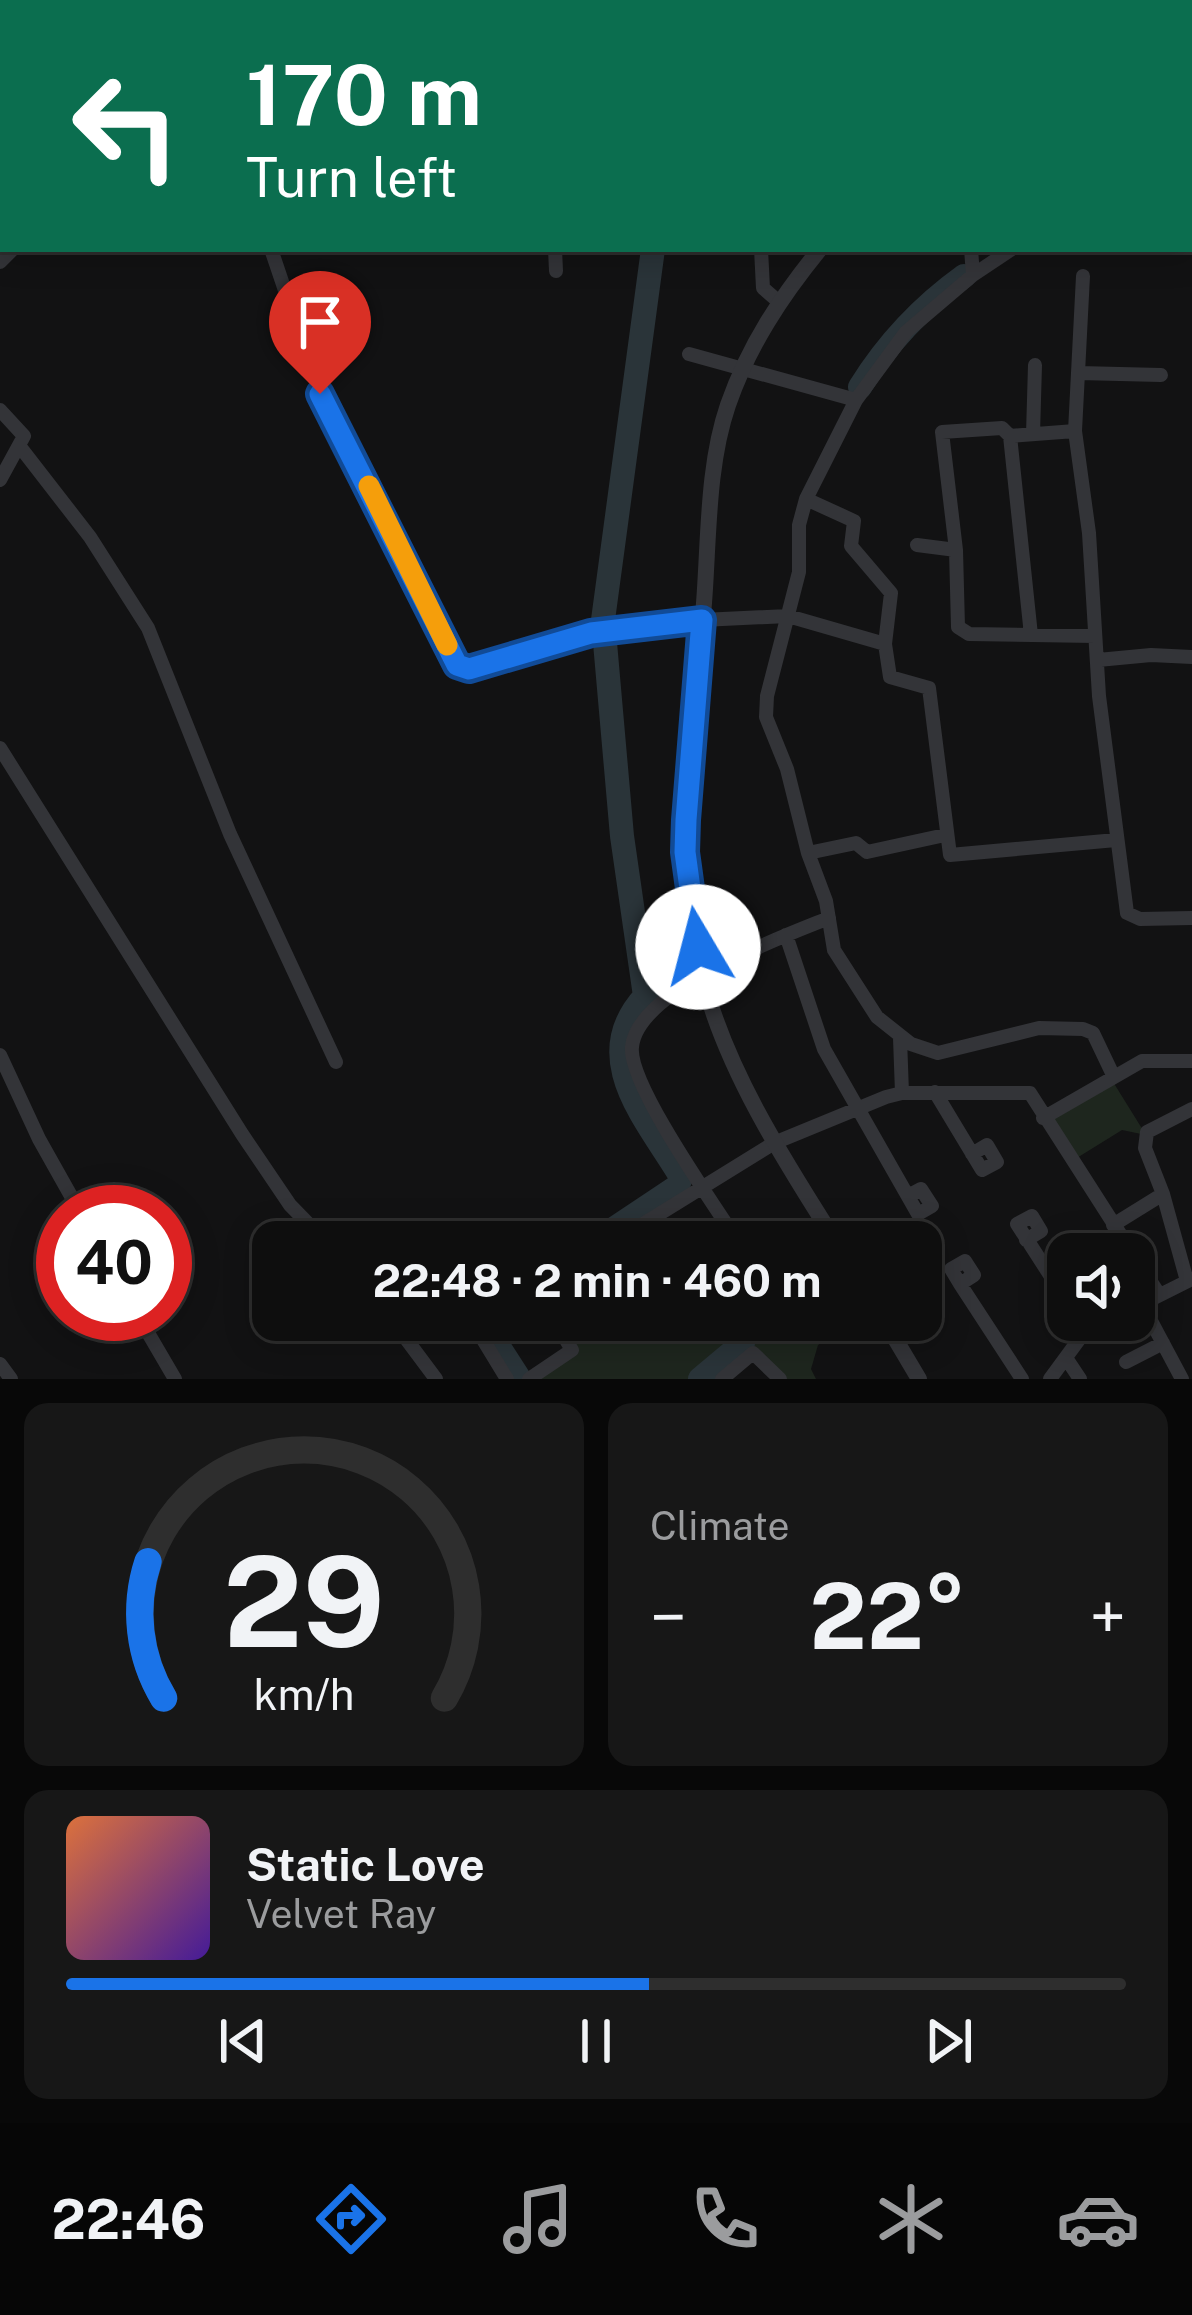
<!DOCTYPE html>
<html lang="en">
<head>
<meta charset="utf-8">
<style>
  body { margin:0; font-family:"Public Sans",sans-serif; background:#171717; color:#f1f3f6; height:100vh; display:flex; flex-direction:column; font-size:45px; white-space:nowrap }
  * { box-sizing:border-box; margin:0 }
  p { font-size:39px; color:#9b9c9e }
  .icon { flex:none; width:66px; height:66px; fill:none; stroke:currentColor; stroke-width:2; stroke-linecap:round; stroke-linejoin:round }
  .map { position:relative; height:1379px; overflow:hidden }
  .drawer { display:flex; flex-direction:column; gap:24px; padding:24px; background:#080808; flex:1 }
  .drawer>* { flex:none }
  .banner { position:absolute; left:0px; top:0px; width:1194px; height:252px; box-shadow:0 6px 30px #0003,0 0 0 3px #2e2e2e; background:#0b6e4f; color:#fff; overflow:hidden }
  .tools { position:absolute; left:1047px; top:1233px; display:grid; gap:24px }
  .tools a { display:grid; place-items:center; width:108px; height:108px; border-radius:24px; background:#0e0e0e; box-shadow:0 6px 30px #0003,0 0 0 3px #2e2e2e; font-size:60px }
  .speed { position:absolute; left:36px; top:1185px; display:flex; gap:24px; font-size:60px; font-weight:700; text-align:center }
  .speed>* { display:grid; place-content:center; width:156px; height:156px; border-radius:50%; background:#0e0e0e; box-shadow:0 6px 30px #0003,0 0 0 3px #2e2e2e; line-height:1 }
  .speed .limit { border:18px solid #d22; background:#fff; color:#111 }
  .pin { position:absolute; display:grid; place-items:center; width:102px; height:102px; color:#fff; margin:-123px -51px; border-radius:50% 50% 50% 0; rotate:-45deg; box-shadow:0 0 12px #0007 }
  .pin .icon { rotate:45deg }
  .me { position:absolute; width:132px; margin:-66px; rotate:352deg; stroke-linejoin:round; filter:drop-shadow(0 0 9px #0008) }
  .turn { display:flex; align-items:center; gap:42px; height:252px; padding:0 48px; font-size:54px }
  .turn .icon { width:156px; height:156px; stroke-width:2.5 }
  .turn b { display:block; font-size:84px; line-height:102px }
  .big { font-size:90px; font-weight:700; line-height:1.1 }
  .drawer .widget { flex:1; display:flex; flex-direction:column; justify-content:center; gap:18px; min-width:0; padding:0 42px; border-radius:24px; background:#171717 }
  .drawer .dial { align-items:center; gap:0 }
  .dial svg { height:312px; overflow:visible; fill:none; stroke:#2e2e2e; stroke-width:7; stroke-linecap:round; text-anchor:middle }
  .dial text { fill:#f1f3f6; stroke:none }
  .song { display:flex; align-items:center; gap:36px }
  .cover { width:144px; height:144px; border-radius:18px; background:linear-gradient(135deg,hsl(20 70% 55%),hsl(260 70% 35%)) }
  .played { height:12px; border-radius:6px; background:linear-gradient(90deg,#1a73e8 55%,#2e2e2e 55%) }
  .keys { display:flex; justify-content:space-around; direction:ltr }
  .heat { display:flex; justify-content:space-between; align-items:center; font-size:66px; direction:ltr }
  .drawer .tiles { flex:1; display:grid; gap:24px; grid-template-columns:1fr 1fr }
  .widget:last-child { grid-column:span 2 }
  .trip { position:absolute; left:252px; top:1221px; width:690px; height:120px; border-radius:24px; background:#0e0e0e; box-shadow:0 6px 30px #0003,0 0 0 3px #2e2e2e; font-weight:700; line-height:120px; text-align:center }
  .dock { display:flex; height:192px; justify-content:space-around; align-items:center; background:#060606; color:#9b9c9e }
  .dock .icon { width:84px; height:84px }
  .dock .current { color:#1a73e8 }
  .dock b { font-size:54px; color:#f1f3f6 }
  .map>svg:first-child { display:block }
  .green { fill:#1e261e }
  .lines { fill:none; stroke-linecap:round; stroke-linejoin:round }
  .stream { stroke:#2a3439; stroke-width:4.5 }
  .river { stroke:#2a3439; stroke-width:24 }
  .minor { stroke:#333438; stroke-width:14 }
  .tertiary { stroke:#333438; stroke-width:16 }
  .route-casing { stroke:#114b97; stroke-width:30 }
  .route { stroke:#1a73e8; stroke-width:21 }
  .slow { stroke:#f59e0b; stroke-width:21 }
</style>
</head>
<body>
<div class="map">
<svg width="1192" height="1379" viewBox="0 0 1192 1379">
  <rect width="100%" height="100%" fill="#121213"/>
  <path class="green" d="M1110 1077 1146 1135 1122 1130 1072 1161 1043 1118Z
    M554 1320H857L818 1345 811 1369 816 1379H780L743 1338 691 1379H532L572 1351Z"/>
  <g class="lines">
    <path class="stream" d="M439 0 440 3
      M647 0V3
      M1062 0V3"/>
    <path class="river" d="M1191 117H1192
      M860 387C888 342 921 307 964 276
      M645 996 681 978
      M600 1238 678 1186 681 1177C647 1120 588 1058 645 996L622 836 603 620 653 249
      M490 1333 519 1378
      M700 1379 743 1343"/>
    <path class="minor" d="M544 0V3
      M751 0V3
      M958 0 959 3
      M270 3 272 0
      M1191 139 1192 138
      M271 249 320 394 457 665 468 669 591 633 702 620 788 616 885 644 890 677 929 688 950 855 1116 840
      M555 249 556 271
      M761 249 763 288 779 302
      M971 249 973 275
      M1012 249 973 275 906 332 856 400 806 499 799 525V572L767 696 766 717 787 769 808 853 826 901 834 950 877 1017 911 1044 938 1053 1039 1028 1083 1029 1093 1033 1113 1075
      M0 262 13 249
      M1083 276 1075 431 1089 533 1099 696 1127 913 1140 919 1192 918
      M689 354 856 400
      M1079 373 1161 375
      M0 410 24 436 0 480
      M1075 431 1010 436 1002 428 942 432 956 550 958 627 969 634 1095 636
      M1033 434 1035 365
      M1010 436 1031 635
      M21 448 90 537 148 628 230 834 336 1062
      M806 499 854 521 851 546 891 593 885 644
      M917 545 956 550
      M1098 660 1151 655 1192 657
      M0 748 242 1134 290 1205 326 1242
      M808 853 856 843 867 852 945 835
      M786 935 824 1049 918 1214 932 1206 921 1189 908 1196
      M900 1038 902 1093
      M0 1055 39 1139 80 1212
      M935 1092 982 1170 997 1162 987 1145 972 1154
      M1043 1118 1142 1061H1192
      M1113 1225 1163 1194
      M1026 1240 1041 1231 1032 1216 1017 1224 1068 1303
      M614 1242 774 1143 886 1097 902 1093H1030L1133 1254
      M738 1242C715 1206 628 1084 632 1047 637 990 782 937 829 918
      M1134 1256 1159 1294
      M1187 1281 1163 1194 1145 1148 1147 1132 1192 1109
      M960 1284 974 1275 965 1261 951 1269 960 1284 1022 1379
      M1142 1304 1182 1379
      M1138 1306 1192 1279
      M137 1314 175 1379
      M392 1320 436 1379
      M488 1320 476 1328 507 1379
      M1066 1358 1080 1379
      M1126 1362 1163 1343
      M0 1364 11 1379
      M529 1379 572 1350 554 1320
      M722 1379 753 1353 780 1379
      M1050 1379 1086 1330 1107 1320"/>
    <path class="tertiary" d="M1191 64 1192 63
      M820 249C781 297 749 345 728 405 707 466 709 539 704 603 694 727 672 851 702 974 724 1067 785 1162 836 1242
      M884 1320 919 1379"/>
  </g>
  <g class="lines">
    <defs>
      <path id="route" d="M320 394 457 665 469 669 591 633 702 620 686 820 685 852 698 947"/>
    </defs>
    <use href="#route" class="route-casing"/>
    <use href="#route" class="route"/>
    <path class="slow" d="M369 486 447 645"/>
  </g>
</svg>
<div class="tools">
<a><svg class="icon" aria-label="sound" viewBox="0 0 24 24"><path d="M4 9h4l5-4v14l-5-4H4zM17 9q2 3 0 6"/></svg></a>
</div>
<div class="speed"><div class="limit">40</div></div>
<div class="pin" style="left:320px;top:394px;background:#d93025"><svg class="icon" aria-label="arrive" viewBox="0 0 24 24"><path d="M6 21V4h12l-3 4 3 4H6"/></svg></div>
<svg class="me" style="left:698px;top:947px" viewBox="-20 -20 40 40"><circle r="19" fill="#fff"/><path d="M0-13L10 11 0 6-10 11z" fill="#1a73e8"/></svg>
<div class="trip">22:48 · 2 min · 460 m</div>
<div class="banner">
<div class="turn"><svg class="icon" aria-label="left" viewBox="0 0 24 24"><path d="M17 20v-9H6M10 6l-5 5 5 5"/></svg><div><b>170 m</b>Turn left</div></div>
</div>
</div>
<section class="drawer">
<div class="tiles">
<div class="widget dial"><svg viewBox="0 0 100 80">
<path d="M14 69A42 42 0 1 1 86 69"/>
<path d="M14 69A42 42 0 0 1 10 34" stroke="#1a73e8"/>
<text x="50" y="56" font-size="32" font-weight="700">29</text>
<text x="50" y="72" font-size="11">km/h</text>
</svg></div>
<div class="widget"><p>Climate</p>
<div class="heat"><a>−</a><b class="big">22°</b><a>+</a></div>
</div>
<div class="widget">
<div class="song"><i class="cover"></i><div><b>Static Love</b><p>Velvet Ray</p></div></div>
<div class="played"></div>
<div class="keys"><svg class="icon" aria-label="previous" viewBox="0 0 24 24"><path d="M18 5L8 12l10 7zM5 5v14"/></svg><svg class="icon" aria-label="pause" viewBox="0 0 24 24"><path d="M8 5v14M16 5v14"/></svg><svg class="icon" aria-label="next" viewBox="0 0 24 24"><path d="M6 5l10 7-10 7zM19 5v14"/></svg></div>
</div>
</div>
</section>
<nav class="dock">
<b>22:46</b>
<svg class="icon current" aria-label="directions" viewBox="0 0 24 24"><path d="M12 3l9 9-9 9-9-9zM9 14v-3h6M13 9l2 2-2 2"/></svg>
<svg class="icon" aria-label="music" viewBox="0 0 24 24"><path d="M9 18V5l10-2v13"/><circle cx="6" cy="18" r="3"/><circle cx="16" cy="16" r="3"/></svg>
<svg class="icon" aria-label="phone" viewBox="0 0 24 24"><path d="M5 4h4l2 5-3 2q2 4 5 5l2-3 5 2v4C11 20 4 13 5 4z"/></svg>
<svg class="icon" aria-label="climate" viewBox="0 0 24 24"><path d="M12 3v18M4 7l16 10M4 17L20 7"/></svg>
<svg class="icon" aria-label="car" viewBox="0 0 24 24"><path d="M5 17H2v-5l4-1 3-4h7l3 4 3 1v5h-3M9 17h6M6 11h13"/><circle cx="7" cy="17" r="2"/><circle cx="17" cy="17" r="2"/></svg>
</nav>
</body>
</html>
